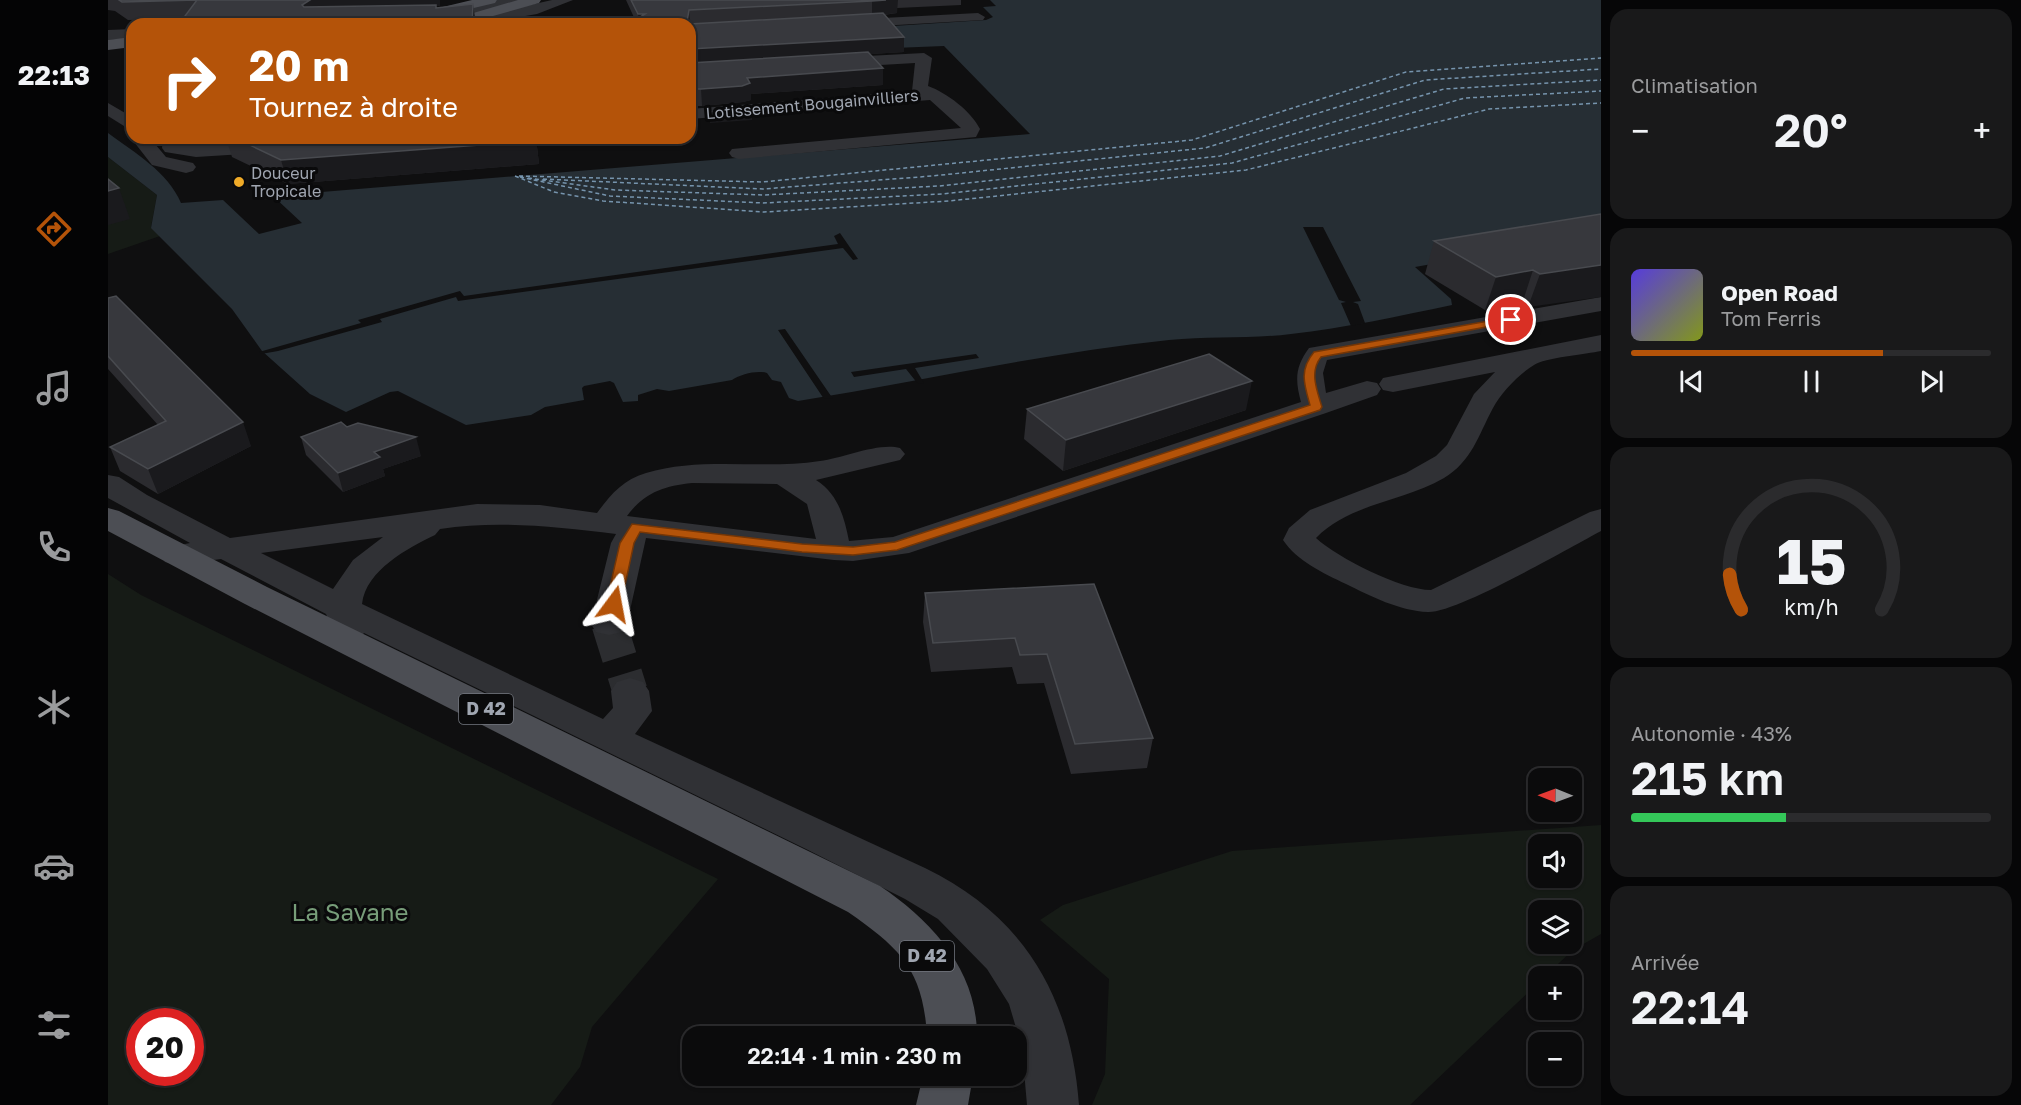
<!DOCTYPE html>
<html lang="fr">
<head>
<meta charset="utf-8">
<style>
  body { margin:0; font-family:"Golos Text",sans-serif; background:#19191a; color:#f1f3f6; height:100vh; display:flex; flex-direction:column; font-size:22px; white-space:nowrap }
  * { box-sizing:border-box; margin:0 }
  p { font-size:20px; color:#9a9b9d }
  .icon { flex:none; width:33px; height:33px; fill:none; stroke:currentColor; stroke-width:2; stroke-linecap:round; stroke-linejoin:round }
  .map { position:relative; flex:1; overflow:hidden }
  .sheet { display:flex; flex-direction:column; gap:9px; padding:9px; background:#060607; width:420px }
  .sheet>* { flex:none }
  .guide { position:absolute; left:18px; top:18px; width:570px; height:126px; border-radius:18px; box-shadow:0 2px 4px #0004,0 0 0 2px #2b2b2d; background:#b45309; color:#fff; overflow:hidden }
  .needle { width:39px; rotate:271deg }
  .buttons { position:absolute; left:1420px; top:768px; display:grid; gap:12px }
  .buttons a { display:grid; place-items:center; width:54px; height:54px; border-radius:12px; background:#0b0b0c; box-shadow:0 2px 4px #0004,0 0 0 2px #2b2b2d; font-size:30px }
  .speed { position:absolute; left:18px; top:1008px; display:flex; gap:12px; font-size:30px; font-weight:700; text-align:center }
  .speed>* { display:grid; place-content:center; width:78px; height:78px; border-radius:50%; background:#0b0b0c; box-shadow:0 2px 4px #0004,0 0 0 2px #2b2b2d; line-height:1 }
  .speed .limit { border:9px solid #d22; background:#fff; color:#111 }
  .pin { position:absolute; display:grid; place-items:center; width:51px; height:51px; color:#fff; margin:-26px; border:3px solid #fff; border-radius:50%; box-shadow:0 2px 6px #0007 }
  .me { position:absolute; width:66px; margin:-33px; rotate:13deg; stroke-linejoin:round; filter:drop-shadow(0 0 4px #0008) }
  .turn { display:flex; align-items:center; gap:21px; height:126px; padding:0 24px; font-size:27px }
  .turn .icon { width:78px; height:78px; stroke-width:2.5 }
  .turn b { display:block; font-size:42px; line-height:51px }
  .big { font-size:45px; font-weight:600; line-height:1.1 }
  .sheet .tile { flex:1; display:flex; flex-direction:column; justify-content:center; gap:9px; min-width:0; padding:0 21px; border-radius:18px; background:#19191a }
  .sheet .dial { align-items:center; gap:0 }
  .dial svg { height:156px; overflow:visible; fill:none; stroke:#2b2b2d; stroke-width:7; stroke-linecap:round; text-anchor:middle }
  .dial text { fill:#f1f3f6; stroke:none }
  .song { display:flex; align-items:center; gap:18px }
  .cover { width:72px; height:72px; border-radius:9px; background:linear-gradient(135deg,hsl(250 70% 55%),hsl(70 70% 35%)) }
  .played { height:6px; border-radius:3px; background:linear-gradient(90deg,#b45309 70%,#2b2b2d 70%) }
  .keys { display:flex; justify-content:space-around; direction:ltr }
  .heat { display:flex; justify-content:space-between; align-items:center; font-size:33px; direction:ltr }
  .charge { height:9px; border-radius:4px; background:linear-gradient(90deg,#34c759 43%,#2b2b2d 0) }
  .trip { position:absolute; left:574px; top:1026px; width:345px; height:60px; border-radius:18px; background:#0b0b0c; box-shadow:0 2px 4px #0004,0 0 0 2px #2b2b2d; font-weight:600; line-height:60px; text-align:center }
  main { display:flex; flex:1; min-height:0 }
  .menu { display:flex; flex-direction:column; width:108px; justify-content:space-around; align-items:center; background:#040405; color:#9a9b9d }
  .menu .icon { width:42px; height:42px }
  .menu .selected { color:#b45309 }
  .menu b { font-size:27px; color:#f1f3f6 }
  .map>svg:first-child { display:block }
  .green { fill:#161b16; fill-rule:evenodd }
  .water { fill:#262e34 }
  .pier { fill:#0f0f10 }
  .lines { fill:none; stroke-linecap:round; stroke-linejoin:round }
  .ferry { stroke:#7694ad; stroke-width:1.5; stroke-dasharray:4 3; stroke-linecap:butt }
  .minor-tunnel { stroke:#2c2d30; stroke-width:35; stroke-dasharray:35 17; stroke-linecap:butt }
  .minor { fill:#303135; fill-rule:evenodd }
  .major { fill:#4c4e54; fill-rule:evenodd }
  .wall { fill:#2b2b2f }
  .shaded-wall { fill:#1a1a1d }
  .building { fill:#37383d; stroke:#484a4f; stroke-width:1.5 }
  .route { fill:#b45309; stroke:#753606; stroke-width:1.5 }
  .poi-dot { fill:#f0ab28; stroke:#0a0a0b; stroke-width:2 }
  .labels { text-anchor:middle; stroke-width:6; stroke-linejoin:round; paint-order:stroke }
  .far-street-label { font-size:16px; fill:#a0a6b1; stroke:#0a0a0b }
  .far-poi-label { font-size:16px; fill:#a0a6b1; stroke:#0a0a0b; text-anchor:start }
  .shield { fill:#0a0a0b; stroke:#73777f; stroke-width:1.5 }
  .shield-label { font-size:18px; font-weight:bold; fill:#a0a6b1 }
  .near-park-label { font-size:24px; fill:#779d79; stroke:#0a0a0b }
</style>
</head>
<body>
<main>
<nav class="menu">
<b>22:13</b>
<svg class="icon selected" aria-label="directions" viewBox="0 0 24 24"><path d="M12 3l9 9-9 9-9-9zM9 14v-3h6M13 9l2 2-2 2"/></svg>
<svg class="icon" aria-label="music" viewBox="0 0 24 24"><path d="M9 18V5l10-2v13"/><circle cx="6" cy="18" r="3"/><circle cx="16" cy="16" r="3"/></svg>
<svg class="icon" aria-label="phone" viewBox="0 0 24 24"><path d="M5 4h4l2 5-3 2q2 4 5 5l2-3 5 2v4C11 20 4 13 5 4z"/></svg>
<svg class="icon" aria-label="climate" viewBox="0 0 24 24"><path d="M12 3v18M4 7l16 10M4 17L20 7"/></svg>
<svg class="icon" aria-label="car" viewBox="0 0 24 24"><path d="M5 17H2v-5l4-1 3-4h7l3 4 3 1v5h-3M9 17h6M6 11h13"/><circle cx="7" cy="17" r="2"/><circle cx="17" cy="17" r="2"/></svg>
<svg class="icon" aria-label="filters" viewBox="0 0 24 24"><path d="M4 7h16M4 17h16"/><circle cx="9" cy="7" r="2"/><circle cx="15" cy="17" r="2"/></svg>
</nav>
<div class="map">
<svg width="1493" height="1105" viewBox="0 0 1493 1105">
  <rect width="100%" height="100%" fill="#0f0f10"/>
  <path class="green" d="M0 157 49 195 43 227 52 236 0 254Z
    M0 574 33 595 610 879 484 1027 472 1067 443 1105H0ZM32 1022H82V1072H32Z
    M1493 825V934L1465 950 1437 976H1431V982L1302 1105H984L997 1074 1001 979 932 920 955 905 1124 851ZM1464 844V878H1431V844ZM1464 910V944H1431V910Z"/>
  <path class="water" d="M882 0H1493V229L1459 240 1307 267 1343 299 1344 305C1291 316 1237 328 1183 334 1143 339 1102 336 1061 340 936 353 814 381 690 401L681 398 673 382 664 380 659 373C649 370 633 374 624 380L561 391 549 389 530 395V401L515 402 506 383 502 381 476 386 474 388 476 400 437 407 423 415 358 425 290 391 282 392 238 412 202 394 154 351 124 309 43 228 49 195 0 157V133C27 153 60 172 73 203L115 200 151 234 194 223 165 196 922 134 836 46 761 49 723 30 878 20 885 17 875 7 888 6Z"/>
  <path class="pier" d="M1195 227H1215L1253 301 1245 302 1250 304 1257 323 1243 326 1233 303 1238 302 1231 300Z
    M732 233 750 259 745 260 735 248 350 301 348 297 272 319 274 322 170 351 153 354 151 352 253 323 250 320 352 291 356 296 730 244 726 236Z
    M677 329 723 396 725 398 716 399 670 330Z
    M868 354 871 358 807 368 816 383 810 384 798 369 746 377 743 372Z"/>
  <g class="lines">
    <path class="ferry" d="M407 176 446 192 495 201 656 212 841 201 1138 170 1381 109 1493 103
      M411 176 654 182 1084 140 1298 72 1493 58
      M412 177 502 196 655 203 834 194 1124 163 1357 98 1493 91
      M420 178 507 190 655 195 831 186 1112 156 1336 89 1493 80
      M435 179 655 189 824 176 1097 148 1317 80 1493 69"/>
    <path class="minor-tunnel" d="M501 624 522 691"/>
    <path class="minor" d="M389 0H412L410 3 344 21 284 24 291 20 343 13Z
      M444 0H465L429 14 383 22 376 18 378 15Z
      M870 13 877 17 875 20 737 28 730 24 737 20Z
      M24 29V39L0 40V30Z
      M816 53 824 58 820 86C839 93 863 111 872 129L868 137 631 159 624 157 621 153 624 149 853 128 822 100 582 119V109L804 91 807 63 721 68 713 63 721 58Z
      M0 103 24 117V131L0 116Z
      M24 136 42 138 58 157 85 163 88 167 85 171 78 173 44 165 23 138Z
      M73 138 74 143 88 145 166 140 176 146 166 152 88 157 57 152 54 148 55 138Z
      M1493 297V311L1219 360 1215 373 1218 393 1259 381 1269 383 1273 389 1269 395 1218 413 801 553 745 561 726 560 538 538 519 624 514 632 501 635 488 632 483 624 503 543 508 534C448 527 391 520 332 529L327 535C300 548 258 570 254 604L495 719 505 708 503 691 509 682 522 678 535 682 541 691 544 711 527 734 817 868C916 916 963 997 971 1105H919L914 1048 901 1004 879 969 830 919 797 899 698 849 256 633 253 637 240 641 227 637 218 614 113 559 69 565 57 562 52 555 57 548 82 543 0 498V475L11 477 39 495 122 538 369 504 432 505 489 513C503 494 515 480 538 473 593 456 655 470 712 461 735 458 771 442 792 448L797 454 792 460 708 480C730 494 736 516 741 541L785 537 1193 402C1187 380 1187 367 1201 348ZM584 483 669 484 699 504 708 539 519 516C536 493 555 486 584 483ZM275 537 245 560 225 589 153 553Z
      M1493 335V351C1479 354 1436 358 1426 365 1411 374 1393 393 1385 408 1370 436 1364 461 1336 478 1295 502 1242 503 1208 538 1230 558 1293 590 1323 590L1482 512 1493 509V531C1461 548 1349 613 1320 612 1292 611 1262 596 1238 584 1215 573 1189 561 1175 540L1181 528 1202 510 1298 473 1328 456 1339 445 1366 394 1387 372 1285 392 1275 390 1271 384 1275 378Z"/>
    <path class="major" d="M364 0H389L387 3 323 18 316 14 318 11Z
      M410 0H433L431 3 360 23 353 19 355 16Z
      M24 37V47L0 50V40Z
      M0 508 11 511 159 587 772 886C824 921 869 970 869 1036H819C815 970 793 949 740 912L135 603 0 531Z
      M815 1076H865L860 1105H808Z"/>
  </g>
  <path class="wall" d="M0 0H332V6H328V8L368 23V24H71L74 19 20 20 7 11 0 10Z
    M518 0H853V5L789 8V13L776 15 796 37V52L762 54 775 85 643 94V100L635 102 594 106H582V24H529Z
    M118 138H428L431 164 180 184 124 157Z
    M1493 214 1420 307 1414 304 1377 310 1317 274 1326 241Z
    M0 298 143 446 50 494 12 471 2 447 50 425 0 369Z
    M919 409 1138 410 955 471 916 439Z
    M239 427 313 456 275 469 277 476 235 492 198 455 193 437Z
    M986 584 1045 738 1039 768 963 774 936 683 909 684 904 667 823 672 815 622 817 593Z"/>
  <path class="shaded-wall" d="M202 0H332V6H328L331 24 208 18 194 5Z
    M778 0H790L789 13 764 16V1Z
    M365 4 368 24H364Z
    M581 10 582 24H579Z
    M530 14H537L532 17V24H531Z
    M796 37V52L582 65V49Z
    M775 68V85L643 94V100L635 102 594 106 593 89 639 78Z
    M644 112V120L602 123V115Z
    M428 138 431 164 180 184 173 160Z
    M11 188 22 219 0 225V191Z
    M1493 265V297L1420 307 1432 274Z
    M1425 270 1414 304 1377 310 1388 277Z
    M1144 381 1138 410 955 471 958 440Z
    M135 422 143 446 50 494 40 469Z
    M308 437 313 456 275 469 277 476 235 492 230 473 266 452Z"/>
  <path class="building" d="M11 0H202L194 5 196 7 328 5V8L365 4 364 24H71L89 0 14 2Z
    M523 0H778L764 1 581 10 579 22 581 24H535L532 17 537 14H530Z
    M775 13 796 37 582 49V24Z
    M760 52 775 68 639 78 642 83 634 86 593 89H582V63Z
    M642 109 644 112 602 115 600 112Z
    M127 138H427V141L173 160Z
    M0 179 11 188 0 191Z
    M1493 214V265L1432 274 1425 270 1388 277 1326 241Z
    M8 296 135 422 40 469 2 447 58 421 0 356V298Z
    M1101 354 1144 381 958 440 919 409Z
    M233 422 239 427 250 423 308 437 266 452 272 457 230 473 193 437Z
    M986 584 1045 738 967 744 939 654 912 655 907 638 825 643 817 593Z"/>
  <path class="route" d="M1403 317 1406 318V322L1213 357C1201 372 1209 390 1214 407L1212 410 789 550 745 555 694 552 532 532 526 543 513 604 506 608 498 604 512 543 524 524 694 544 745 547 787 542 1202 405C1196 384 1191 370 1206 352Z"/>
  <circle class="poi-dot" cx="131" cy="182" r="6"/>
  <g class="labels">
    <g class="far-street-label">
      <text transform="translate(704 104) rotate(-5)" y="6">Lotissement Bougainvilliers</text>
    </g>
    <g class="far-poi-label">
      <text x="143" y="179">Douceur<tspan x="143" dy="18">Tropicale</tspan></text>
    </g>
    <g class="shield">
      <rect x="351" y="694" width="54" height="30" rx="4.5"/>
      <rect x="792" y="941" width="54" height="30" rx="4.5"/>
    </g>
    <g class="shield-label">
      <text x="378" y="715">D 42</text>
      <text x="819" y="962">D 42</text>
    </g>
    <g class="near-park-label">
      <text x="242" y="921">La Savane</text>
    </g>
  </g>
</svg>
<div class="buttons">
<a><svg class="needle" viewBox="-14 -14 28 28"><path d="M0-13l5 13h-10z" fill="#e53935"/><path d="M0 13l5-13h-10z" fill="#9a9b9d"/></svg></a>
<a><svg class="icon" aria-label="sound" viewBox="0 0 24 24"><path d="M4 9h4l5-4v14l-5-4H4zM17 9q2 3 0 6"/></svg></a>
<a><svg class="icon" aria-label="layers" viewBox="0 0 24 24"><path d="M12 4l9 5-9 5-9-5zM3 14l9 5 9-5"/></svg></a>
<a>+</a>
<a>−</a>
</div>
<div class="speed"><div class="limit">20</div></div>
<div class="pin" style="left:1403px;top:320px;background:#d93025"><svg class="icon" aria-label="arrive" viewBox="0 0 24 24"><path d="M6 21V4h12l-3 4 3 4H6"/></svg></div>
<svg class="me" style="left:506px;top:604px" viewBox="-20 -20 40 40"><path d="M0-17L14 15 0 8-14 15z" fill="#b45309" stroke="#fff" stroke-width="4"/></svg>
<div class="trip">22:14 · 1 min · 230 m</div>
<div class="guide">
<div class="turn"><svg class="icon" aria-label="right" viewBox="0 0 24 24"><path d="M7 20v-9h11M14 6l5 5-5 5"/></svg><div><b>20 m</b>Tournez à droite</div></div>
</div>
</div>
<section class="sheet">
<div class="tile"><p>Climatisation</p>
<div class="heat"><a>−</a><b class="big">20°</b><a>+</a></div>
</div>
<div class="tile">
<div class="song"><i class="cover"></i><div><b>Open Road</b><p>Tom Ferris</p></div></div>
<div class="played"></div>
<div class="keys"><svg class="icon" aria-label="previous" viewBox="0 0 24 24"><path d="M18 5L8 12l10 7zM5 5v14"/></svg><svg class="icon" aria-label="pause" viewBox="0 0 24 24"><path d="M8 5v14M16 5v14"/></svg><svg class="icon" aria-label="next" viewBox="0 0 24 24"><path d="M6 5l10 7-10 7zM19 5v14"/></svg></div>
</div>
<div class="tile dial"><svg viewBox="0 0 100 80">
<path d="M14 69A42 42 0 1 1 86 69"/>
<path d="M14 69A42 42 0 0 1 8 51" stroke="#b45309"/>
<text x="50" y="56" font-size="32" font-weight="700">15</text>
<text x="50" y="72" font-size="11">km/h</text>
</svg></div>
<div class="tile"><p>Autonomie · 43%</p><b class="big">215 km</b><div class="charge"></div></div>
<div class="tile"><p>Arrivée</p><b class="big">22:14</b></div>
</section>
</main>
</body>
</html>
